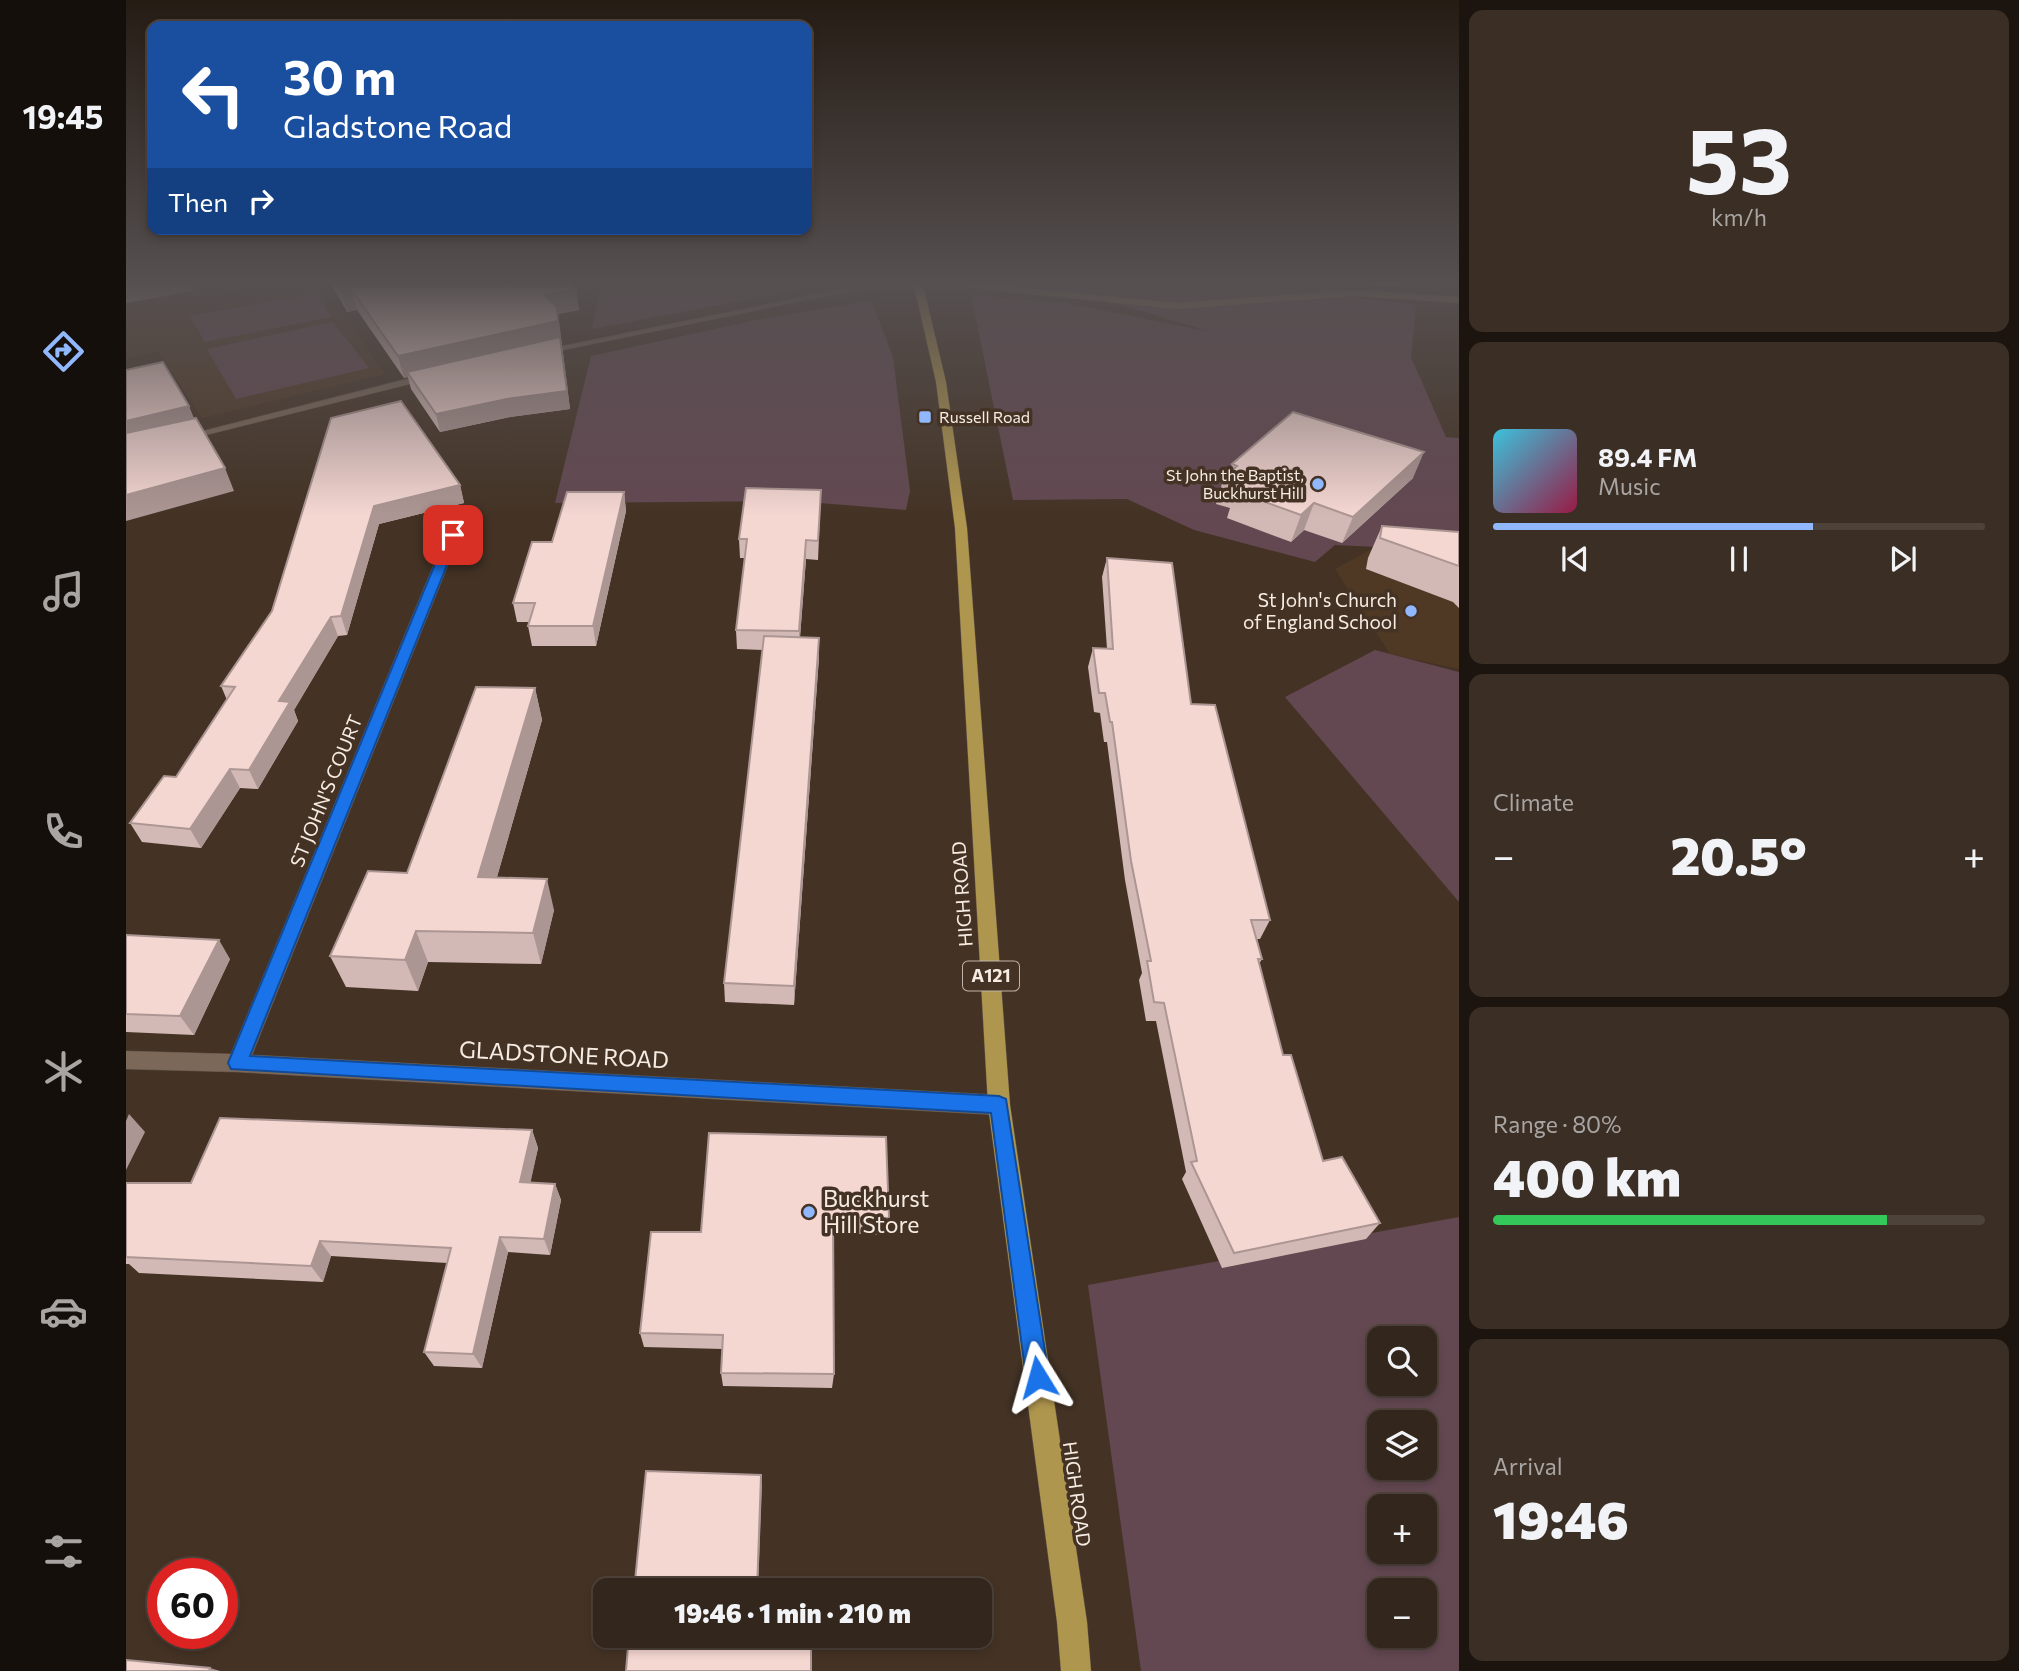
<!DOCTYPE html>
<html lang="en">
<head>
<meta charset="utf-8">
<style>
  body { margin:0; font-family:Commissioner,sans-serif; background:#3b2e25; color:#f1f3f6; height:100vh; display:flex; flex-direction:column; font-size:26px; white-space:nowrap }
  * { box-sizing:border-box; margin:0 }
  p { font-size:23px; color:#a9a5a3 }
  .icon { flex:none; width:38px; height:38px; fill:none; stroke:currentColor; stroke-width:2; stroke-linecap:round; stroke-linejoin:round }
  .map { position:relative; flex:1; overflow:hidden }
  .side { display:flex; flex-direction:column; gap:10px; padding:10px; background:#1c150f; width:560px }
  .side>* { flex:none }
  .guide { position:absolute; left:21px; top:21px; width:665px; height:214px; border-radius:14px; box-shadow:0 4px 10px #0003,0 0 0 2px #4e433b; background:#1a4fa0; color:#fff; overflow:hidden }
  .buttons { position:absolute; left:1241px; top:1326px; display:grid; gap:14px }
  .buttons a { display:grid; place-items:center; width:70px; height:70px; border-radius:14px; background:#33261c; box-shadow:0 4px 10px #0003,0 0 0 2px #4e433b; font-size:35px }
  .speed { position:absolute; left:21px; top:1558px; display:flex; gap:14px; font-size:35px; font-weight:700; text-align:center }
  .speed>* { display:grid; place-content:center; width:91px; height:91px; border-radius:50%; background:#33261c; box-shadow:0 4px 10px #0003,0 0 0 2px #4e433b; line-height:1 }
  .speed .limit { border:10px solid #d22; background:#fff; color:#111 }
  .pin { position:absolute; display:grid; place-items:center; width:60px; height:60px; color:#fff; margin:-30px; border-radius:14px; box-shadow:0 4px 10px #0006 }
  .me { position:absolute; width:77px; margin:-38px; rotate:352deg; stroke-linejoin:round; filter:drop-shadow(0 0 5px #0008) }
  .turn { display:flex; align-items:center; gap:24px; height:147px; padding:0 21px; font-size:32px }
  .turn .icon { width:91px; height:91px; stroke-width:2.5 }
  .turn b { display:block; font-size:49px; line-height:60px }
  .then { display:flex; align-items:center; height:66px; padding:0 21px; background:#0003; gap:14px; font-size:26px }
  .big { font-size:52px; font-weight:800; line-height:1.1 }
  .side .card { flex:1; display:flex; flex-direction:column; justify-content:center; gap:10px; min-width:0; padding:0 24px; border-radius:14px; background:#3b2e25 }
  .side .dial { align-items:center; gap:0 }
  .dial b { font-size:91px; line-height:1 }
  .song { display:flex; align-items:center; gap:21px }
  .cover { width:84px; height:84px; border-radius:10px; background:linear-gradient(135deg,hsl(190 70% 55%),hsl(340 70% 35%)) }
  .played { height:7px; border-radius:4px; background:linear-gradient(90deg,#91b8fd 65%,#4e433b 65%) }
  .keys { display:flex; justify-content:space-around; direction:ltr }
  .heat { display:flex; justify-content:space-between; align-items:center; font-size:38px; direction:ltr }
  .charge { height:10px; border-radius:5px; background:linear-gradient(90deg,#34c759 80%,#4e433b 0) }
  .trip { position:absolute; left:467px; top:1578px; width:399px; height:70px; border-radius:14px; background:#33261c; box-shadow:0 4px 10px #0003,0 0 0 2px #4e433b; font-weight:800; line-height:70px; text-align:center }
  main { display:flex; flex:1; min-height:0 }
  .tab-bar { display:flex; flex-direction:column; width:126px; justify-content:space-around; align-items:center; background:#140f0b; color:#a9a5a3 }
  .tab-bar .icon { width:49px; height:49px }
  .tab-bar .active { color:#91b8fd }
  .tab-bar b { font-size:32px; color:#f1f3f6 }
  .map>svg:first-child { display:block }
  .built { fill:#4f3925 }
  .green { fill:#634851; fill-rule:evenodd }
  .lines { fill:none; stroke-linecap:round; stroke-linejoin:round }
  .street-casing { stroke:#5f5145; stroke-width:1 }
  .secondary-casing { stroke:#5f5145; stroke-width:1 }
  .primary-casing { stroke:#5f5145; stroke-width:1 }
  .street { fill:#7b6858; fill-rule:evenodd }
  .secondary { fill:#957f53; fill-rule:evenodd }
  .primary { fill:#af964e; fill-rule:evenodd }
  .wall { fill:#d3b9b5 }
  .shaded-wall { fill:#ac9693 }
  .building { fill:#f5d7d2; stroke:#ac9693; stroke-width:2 }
  .route { fill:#1a73e8; stroke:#114b97; stroke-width:2 }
  .poi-dot { fill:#91b8fd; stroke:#443325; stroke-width:2.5 }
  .labels { text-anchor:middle; stroke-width:7; stroke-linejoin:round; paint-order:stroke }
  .far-poi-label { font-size:16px; fill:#f7ece3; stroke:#443325; text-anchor:start }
  .shield { fill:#443325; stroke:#c1b4aa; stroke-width:2 }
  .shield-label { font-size:18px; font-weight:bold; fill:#f7ece3 }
  .poi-label { font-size:19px; fill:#f7ece3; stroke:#443325; text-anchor:end }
  .street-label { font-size:19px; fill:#f7ece3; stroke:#443325 }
  .near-street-label { font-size:23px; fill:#f7ece3; stroke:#443325 }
  .near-poi-label { font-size:23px; fill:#f7ece3; stroke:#443325; text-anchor:start }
</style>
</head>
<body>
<main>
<nav class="tab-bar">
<b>19:45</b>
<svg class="icon active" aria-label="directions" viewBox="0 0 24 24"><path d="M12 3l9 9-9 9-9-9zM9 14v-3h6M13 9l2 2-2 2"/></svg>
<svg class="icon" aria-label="music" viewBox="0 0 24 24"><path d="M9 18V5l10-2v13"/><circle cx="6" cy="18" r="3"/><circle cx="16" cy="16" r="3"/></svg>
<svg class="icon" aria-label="phone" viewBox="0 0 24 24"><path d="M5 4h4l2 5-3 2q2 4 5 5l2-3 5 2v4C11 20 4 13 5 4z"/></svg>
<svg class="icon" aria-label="climate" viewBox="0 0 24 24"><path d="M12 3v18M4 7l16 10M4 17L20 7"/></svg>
<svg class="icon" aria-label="car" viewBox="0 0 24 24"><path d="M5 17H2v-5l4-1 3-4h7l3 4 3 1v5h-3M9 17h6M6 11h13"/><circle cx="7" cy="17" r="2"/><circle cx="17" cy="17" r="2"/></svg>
<svg class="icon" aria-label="filters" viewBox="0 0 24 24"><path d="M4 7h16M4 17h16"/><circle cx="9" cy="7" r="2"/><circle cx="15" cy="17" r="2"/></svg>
</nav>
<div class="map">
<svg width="1333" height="1671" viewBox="0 0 1333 1671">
  <rect width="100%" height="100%" fill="#443325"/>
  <path class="built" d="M0 281H87L96 300 189 283 212 318 222 319 259 374 76 418 32 351 0 359Z
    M1244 550 1333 558V669L1264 654 1209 569Z"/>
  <path class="green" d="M476 281H721L466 329Z
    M816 281H1169L1177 291 1290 305 1285 357 1320 437 1333 438V551L1209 545 1189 562 1068 530 1001 499 887 500 845 295 940 303 1085 332 966 296Z
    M191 293 205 317 79 342 64 316Z
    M745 300 767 357 784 491 780 510 669 501 429 503 465 356 626 321Z
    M207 322 243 368 110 399 81 349Z
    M1249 650 1333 672V902L1159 697Z
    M1333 1217V1671H1015L962 1285ZM1253 1339H1298V1384H1253ZM1253 1423H1298V1468H1253ZM1253 1507H1298V1552H1253ZM1253 1591H1298V1636H1253Z"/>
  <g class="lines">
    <defs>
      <path id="street" d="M754 281 796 282 791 285 768 284 696 297 413 355 408 352Z
        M1186 281H1195L1206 293V297H1200Z
        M304 373 309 376 308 378 56 441 50 438Z
        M327 531 334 535 126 1055 873 1095 881 1098 884 1105 881 1112 873 1115 112 1072 0 1069V1051L105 1054 320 535Z"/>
      <path id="secondary" d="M787 281H831L1051 303 1229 290 1333 297V303L1229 296 1051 309 816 285H791Z"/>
      <path id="primary" d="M787 281H796L820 382 841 528 884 1105 961 1622 965 1671H935L931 1622 862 1105 829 528 810 382Z"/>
    </defs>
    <use href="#street" class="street-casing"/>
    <use href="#secondary" class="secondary-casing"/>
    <use href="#primary" class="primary-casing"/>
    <use href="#street" class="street"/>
    <use href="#secondary" class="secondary"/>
    <use href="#primary" class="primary"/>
  </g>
  <path class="wall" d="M204 281H442L450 289 453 310 432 314 444 409 384 417 314 432 285 389 282 377 278 378 231 310 221 312Z
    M1208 281H1275L1273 286 1211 285Z
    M205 418 334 485 338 503 253 524 221 635 212 636 168 710 172 721 132 789 114 788 75 848 16 842 4 823 50 777 101 700 95 686 146 611Z
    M1106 464 1287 478 1216 543 1178 530 1165 542 1101 518 1104 508 1090 504 1098 477 1103 473Z
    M695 490 692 560 680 559 674 637 693 638V657L668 1005 599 1002 598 983 637 650 611 649 610 630 619 558H614L613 539Z
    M498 492 500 511 470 646H406L402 626 403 622H391L387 603 426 542Z
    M1256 526 1333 532V608L1327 602 1240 569 1242 558Z
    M981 558 1065 704 1144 920 1134 939H1131L1136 959 1133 964 1157 1055 1197 1161 1254 1223 1240 1239 1096 1268 1056 1179 1060 1172 1030 1021H1020L1013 980 1016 973 999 880 981 742H978L974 713 968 712 962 667 967 648 981 649 976 577Z
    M409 688 416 720 371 877 428 910 415 964 302 962 292 991 220 987 204 956 281 873Z
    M0 935 104 959 68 1035 0 1032Z
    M406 1130 412 1148 404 1182 429 1184 435 1200 424 1255 382 1252 356 1368 308 1366 298 1352 321 1263 205 1256 197 1282 13 1273 3 1264H0V1183H65Z
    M583 1133 763 1218 761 1235 707 1233 708 1374 706 1388 597 1386 595 1373 597 1349 518 1347 514 1333 575 1232Z"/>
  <path class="shaded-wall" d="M0 281H63L67 291 0 303Z
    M225 289 231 310 221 312 215 291Z
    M450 289 453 310 432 314 444 409 384 417 314 432 310 414 281 372 282 377 278 378 272 356 419 295Z
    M63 406 72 428 0 445V421Z
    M1298 452 1287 478 1216 543 1227 517Z
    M99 468 108 491 0 521V495Z
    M334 485 338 503 253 524 221 635 215 616 248 506Z
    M498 492 500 511 470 646 467 626Z
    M1188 503 1178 530 1165 542 1175 515Z
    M680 540V559L673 651V631Z
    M205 617 212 636 168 710 172 721 132 789 123 770 153 701Z
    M693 638V657L668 1005V986Z
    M409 688 416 720 362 908 352 877Z
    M104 769 114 788 75 848 64 829Z
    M421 879 428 910 415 964 407 933Z
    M290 931 302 962 292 991 279 960Z
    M93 940 104 959 68 1035 54 1016Z
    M3 1114 19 1132 0 1170V1121Z
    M406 1130 412 1148 401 1199 394 1182Z
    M429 1184 435 1200 424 1255 418 1239Z
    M374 1237 382 1252 356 1368 347 1354Z
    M194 1241 205 1256 197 1282 185 1266Z
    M635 1475 636 1486 632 1591H631Z
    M84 1668 94 1671H83Z"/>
  <path class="building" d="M210 281H442L450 289 419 295 431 307 432 321 272 356 225 289 215 291Z
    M434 337 441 391 381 399 310 414 281 372Z
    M37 362 63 406 0 421V370Z
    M275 401 334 485 248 506 215 616 205 617 153 701 164 702 123 770 104 769 64 829 4 823 38 776 50 777 109 687 95 686 146 611 205 418Z
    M1167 412 1298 452 1227 517 1188 503 1175 515 1109 491 1118 483 1098 477 1111 466 1106 464Z
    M70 418 99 468 0 495V433Z
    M620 488 695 490 692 541 680 540 673 631 610 630 621 539H613Z
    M441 492H498L467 626H402L409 603H387L406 542H426Z
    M1256 526 1333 532V566L1254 538Z
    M981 558 1046 563 1065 704 1089 705 1144 920H1125L1136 959H1132L1157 1055H1165L1197 1161 1216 1157 1254 1223 1108 1253 1065 1162 1071 1161 1038 1003 1028 1002 1021 961H1025L1005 861 986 722H984L979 693H973L967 648 987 649Z
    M638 636 693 638 668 986 598 983Z
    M350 687 409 688 352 877 421 879 407 933 290 931 279 960 204 956 242 871 281 873Z
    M0 935 93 940 54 1016 0 1014Z
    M94 1118 406 1130 394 1182 429 1184 418 1239 374 1237 347 1354 298 1352 325 1248 194 1241 185 1266 0 1257V1183H65Z
    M583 1133 760 1137 763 1218 707 1217 708 1374 595 1373 597 1335 514 1333 525 1232H575Z
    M520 1471 635 1475 631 1591H508Z
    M503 1636H685V1671H500Z
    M0 1660 84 1668 83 1671H0Z"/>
  <linearGradient id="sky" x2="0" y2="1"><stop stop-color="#251c14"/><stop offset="0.55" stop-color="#565051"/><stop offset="1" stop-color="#565051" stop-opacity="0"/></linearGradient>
  <rect width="1333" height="515" fill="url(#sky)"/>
  <path class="route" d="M327 532 333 535 124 1056 873 1096 880 1099 923 1377 920 1385 912 1389 904 1385 900 1377 865 1113 105 1069 102 1063 321 535Z"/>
  <g class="poi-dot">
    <rect x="792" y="410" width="14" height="14" rx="3.5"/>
    <circle cx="1192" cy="484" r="7"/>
    <circle cx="1285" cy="611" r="7"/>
    <circle cx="683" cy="1212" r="7"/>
  </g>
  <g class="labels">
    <g class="far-poi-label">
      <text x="813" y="423">Russell Road</text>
      <text x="1178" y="481" text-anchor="end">St John the Baptist,<tspan x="1178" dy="18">Buckhurst Hill</tspan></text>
    </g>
    <rect class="shield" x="837" y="961.5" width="56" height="29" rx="5"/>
    <g class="shield-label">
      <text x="865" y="982">A121</text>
    </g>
    <g class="poi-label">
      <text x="1271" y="607">St John's Church<tspan x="1271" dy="22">of England School</tspan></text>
    </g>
    <g class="street-label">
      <text transform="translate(200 791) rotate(-68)" y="7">ST JOHN'S COURT</text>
      <text transform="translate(836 894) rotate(-94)" y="7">HIGH ROAD</text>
      <text transform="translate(951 1494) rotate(82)" y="7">HIGH ROAD</text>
    </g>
    <g class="near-street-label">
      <text transform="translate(438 1055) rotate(3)" y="8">GLADSTONE ROAD</text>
    </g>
    <g class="near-poi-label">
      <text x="697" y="1207">Buckhurst<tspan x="697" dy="26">Hill Store</tspan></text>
    </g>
  </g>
</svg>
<div class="buttons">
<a><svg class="icon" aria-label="search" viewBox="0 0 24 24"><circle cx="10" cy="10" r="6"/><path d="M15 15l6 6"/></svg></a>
<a><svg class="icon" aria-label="layers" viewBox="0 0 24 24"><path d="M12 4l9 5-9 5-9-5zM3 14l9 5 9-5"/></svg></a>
<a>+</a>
<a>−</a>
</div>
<div class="speed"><div class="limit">60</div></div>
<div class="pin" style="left:327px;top:535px;background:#d93025"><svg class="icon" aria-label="arrive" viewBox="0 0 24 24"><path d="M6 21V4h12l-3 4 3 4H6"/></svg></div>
<svg class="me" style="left:912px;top:1377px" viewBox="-20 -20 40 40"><path d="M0-17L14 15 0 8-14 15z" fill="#1a73e8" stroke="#fff" stroke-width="4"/></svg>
<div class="trip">19:46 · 1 min · 210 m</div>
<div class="guide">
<div class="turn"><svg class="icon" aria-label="left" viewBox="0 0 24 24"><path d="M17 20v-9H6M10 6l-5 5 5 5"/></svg><div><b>30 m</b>Gladstone Road</div></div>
<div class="then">Then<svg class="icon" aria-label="right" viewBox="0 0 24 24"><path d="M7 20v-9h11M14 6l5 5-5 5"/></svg></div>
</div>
</div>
<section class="side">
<div class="card dial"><b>53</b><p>km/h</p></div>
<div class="card">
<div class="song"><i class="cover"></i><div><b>89.4 FM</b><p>Music</p></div></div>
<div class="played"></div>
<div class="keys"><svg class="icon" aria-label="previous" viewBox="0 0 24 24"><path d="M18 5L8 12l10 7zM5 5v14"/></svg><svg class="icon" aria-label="pause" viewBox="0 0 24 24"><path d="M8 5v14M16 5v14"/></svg><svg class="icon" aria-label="next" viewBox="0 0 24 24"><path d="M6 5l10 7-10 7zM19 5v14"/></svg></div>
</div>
<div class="card"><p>Climate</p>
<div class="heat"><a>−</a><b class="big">20.5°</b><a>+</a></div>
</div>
<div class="card"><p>Range · 80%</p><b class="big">400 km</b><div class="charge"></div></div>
<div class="card"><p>Arrival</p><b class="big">19:46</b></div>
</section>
</main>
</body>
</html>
